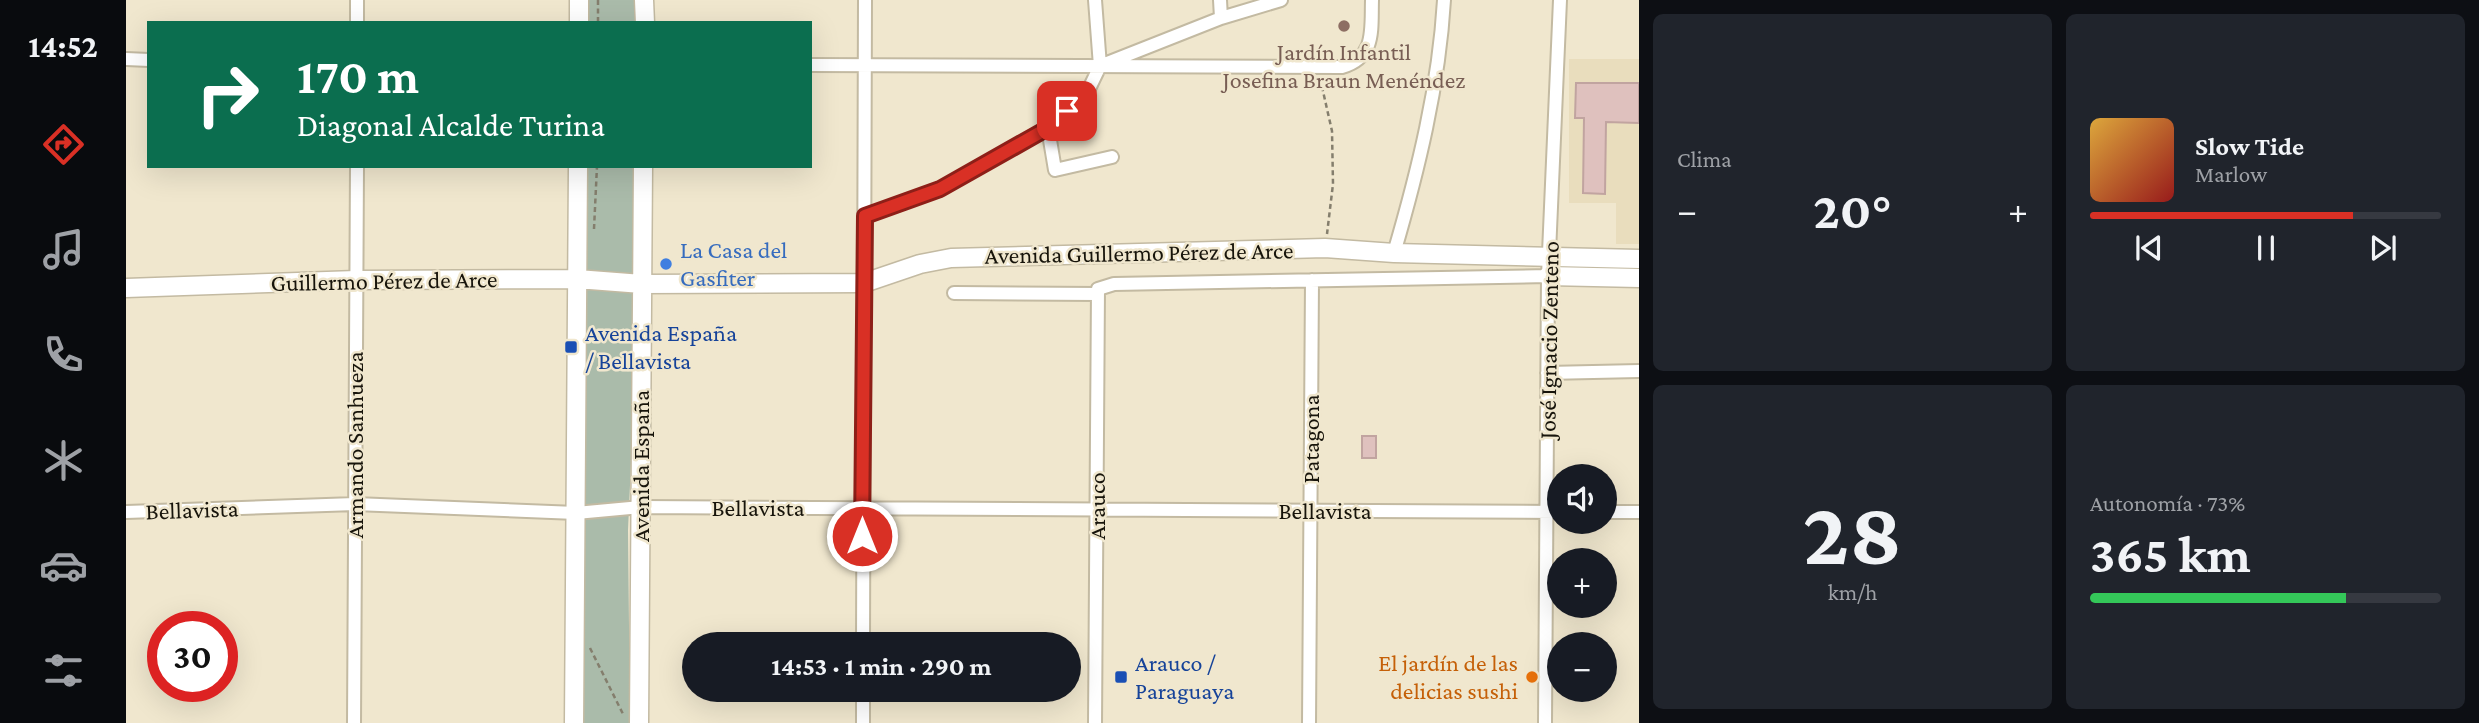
<!DOCTYPE html>
<html lang="es">
<head>
<meta charset="utf-8">
<style>
  body { margin:0; font-family:"Crimson Pro",serif; background:#20242c; color:#f1f3f6; height:100vh; display:flex; flex-direction:column; font-size:26px; white-space:nowrap }
  * { box-sizing:border-box; margin:0 }
  p { font-size:23px; color:#9ea1a6 }
  .icon { flex:none; width:38px; height:38px; fill:none; stroke:currentColor; stroke-width:2; stroke-linecap:round; stroke-linejoin:round }
  .map { position:relative; flex:1; overflow:hidden }
  .details { display:flex; flex-direction:column; gap:14px; padding:14px; background:#0d0f14; width:840px }
  .details>* { flex:none }
  .hud { position:absolute; left:21px; top:21px; width:665px; height:147px; border-radius:0px; box-shadow:0 7px 28px #0002; background:#0b6e4f; color:#fff; overflow:hidden }
  .fabs { position:absolute; left:1421px; top:464px; display:grid; gap:14px }
  .fabs a { display:grid; place-items:center; width:70px; height:70px; border-radius:50%; background:#171b24; box-shadow:0 7px 28px #0002; font-size:35px }
  .speed { position:absolute; left:21px; top:611px; display:flex; gap:14px; font-size:35px; font-weight:700; text-align:center }
  .speed>* { display:grid; place-content:center; width:91px; height:91px; border-radius:50%; background:#171b24; box-shadow:0 7px 28px #0002; line-height:1 }
  .speed .limit { border:10px solid #d22; background:#fff; color:#111 }
  .pin { position:absolute; display:grid; place-items:center; width:60px; height:60px; color:#fff; margin:-30px; border-radius:14px; box-shadow:0 4px 10px #0006 }
  .me { position:absolute; width:77px; margin:-38px; rotate:0deg; stroke-linejoin:round; filter:drop-shadow(0 0 5px #0008) }
  .turn { display:flex; align-items:center; gap:24px; height:147px; padding:0 35px; font-size:32px }
  .turn .icon { width:91px; height:91px; stroke-width:2.5 }
  .turn b { display:block; font-size:49px; line-height:60px }
  .big { font-size:52px; font-weight:700; line-height:1.1 }
  .details .tile { flex:1; display:flex; flex-direction:column; justify-content:center; gap:10px; min-width:0; padding:0 24px; border-radius:10px; background:#20242c }
  .details .dial { align-items:center; gap:0 }
  .dial b { font-size:91px; line-height:1 }
  .song { display:flex; align-items:center; gap:21px }
  .cover { width:84px; height:84px; border-radius:10px; background:linear-gradient(135deg,hsl(40 70% 55%),hsl(0 70% 35%)) }
  .played { height:7px; border-radius:4px; background:linear-gradient(90deg,#d93025 75%,#363941 75%) }
  .keys { display:flex; justify-content:space-around; direction:ltr }
  .heat { display:flex; justify-content:space-between; align-items:center; font-size:38px; direction:ltr }
  .charge { height:10px; border-radius:5px; background:linear-gradient(90deg,#34c759 73%,#363941 0) }
  .details .tiles { flex:1; display:grid; gap:14px; grid-template-columns:repeat(2,1fr) }
  .trip { position:absolute; left:556px; top:632px; width:399px; height:70px; border-radius:35px; background:#171b24; box-shadow:0 7px 28px #0002; font-weight:700; line-height:70px; text-align:center }
  main { display:flex; flex:1; min-height:0 }
  .menu { display:flex; flex-direction:column; width:126px; justify-content:space-around; align-items:center; background:#090b0e; color:#9ea1a6 }
  .menu .icon { width:49px; height:49px }
  .menu .on { color:#d93025 }
  .menu b { font-size:32px; color:#f1f3f6 }
  .map>svg:first-child { display:block }
  .built { fill:#e9ddbd }
  .green { fill:#aba }
  .building { fill:#dfc1be; stroke:#c1a4a0; stroke-width:2 }
  .lines { fill:none; stroke-linecap:round; stroke-linejoin:round }
  .street-casing { stroke:#c3baa2; stroke-width:16 }
  .secondary-casing { stroke:#c3baa2; stroke-width:21 }
  .path { stroke:#847e6d; stroke-width:2.5; stroke-dasharray:5 3.5; stroke-linecap:butt }
  .street { stroke:#fff; stroke-width:12 }
  .secondary { stroke:#fff; stroke-width:18 }
  .route-casing { stroke:#8d1f18; stroke-width:18 }
  .route { stroke:#d93025; stroke-width:12 }
  .education-dot { fill:#8d6e63; stroke:#f0e7ce; stroke-width:2.5 }
  .shop-dot { fill:#3f7fe0; stroke:#f0e7ce; stroke-width:2.5 }
  .transit-dot { fill:#1a4fb4; stroke:#f0e7ce; stroke-width:2.5 }
  .food-dot { fill:#e8710a; stroke:#f0e7ce; stroke-width:2.5 }
  .labels { text-anchor:middle; stroke-width:5; stroke-linejoin:round; paint-order:stroke }
  .education-label { font-size:24px; fill:#785e54; stroke:#f0e7ce }
  .shop-label { font-size:24px; fill:#366cbe; stroke:#f0e7ce; text-anchor:start }
  .street-label { font-size:24px; fill:#17140b; stroke:#f0e7ce }
  .transit-label { font-size:24px; fill:#164399; stroke:#f0e7ce; text-anchor:start }
  .food-label { font-size:24px; fill:#c56008; stroke:#f0e7ce; text-anchor:end }
</style>
</head>
<body>
<main>
<nav class="menu">
<b>14:52</b>
<svg class="icon on" aria-label="directions" viewBox="0 0 24 24"><path d="M12 3l9 9-9 9-9-9zM9 14v-3h6M13 9l2 2-2 2"/></svg>
<svg class="icon" aria-label="music" viewBox="0 0 24 24"><path d="M9 18V5l10-2v13"/><circle cx="6" cy="18" r="3"/><circle cx="16" cy="16" r="3"/></svg>
<svg class="icon" aria-label="phone" viewBox="0 0 24 24"><path d="M5 4h4l2 5-3 2q2 4 5 5l2-3 5 2v4C11 20 4 13 5 4z"/></svg>
<svg class="icon" aria-label="climate" viewBox="0 0 24 24"><path d="M12 3v18M4 7l16 10M4 17L20 7"/></svg>
<svg class="icon" aria-label="car" viewBox="0 0 24 24"><path d="M5 17H2v-5l4-1 3-4h7l3 4 3 1v5h-3M9 17h6M6 11h13"/><circle cx="7" cy="17" r="2"/><circle cx="17" cy="17" r="2"/></svg>
<svg class="icon" aria-label="filters" viewBox="0 0 24 24"><path d="M4 7h16M4 17h16"/><circle cx="9" cy="7" r="2"/><circle cx="15" cy="17" r="2"/></svg>
</nav>
<div class="map">
<svg width="1513" height="723" viewBox="0 0 1513 723">
  <rect width="100%" height="100%" fill="#f0e7ce"/>
  <path class="built" d="M1443 59H1513V244H1490V203H1443Z"/>
  <path class="green" d="M462 0H513V23H462Z
    M461 166H513V284L502 530 504 723H457C455 537 461 352 461 166Z"/>
  <path class="building" d="M1450 83H1513V123L1480 122 1479 194 1457 193 1458 118H1449Z
    M1236 436H1250V458H1236Z"/>
  <g class="lines">
    <defs>
      <path id="street" d="M969 0 974 66
        M1094 0 1095 18
        M231 23V0
        M0 59 23 60
        M981 63 1095 18 1155 0
        M684 65 1216 67C1250 57 1245 30 1246 0
        M922 128 929 170 986 157
        M739 216 814 189 922 128 960 95 974 66
        M1268 253C1292 171 1313 86 1318 0
        M828 293 972 294
        M1421 373 1513 371
        M0 512 229 504 450 513 515 507 1433 512
        M1479 512H1513
        M737 644 739 0
        M737 690V723
        M228 723 231 166
        M969 723 972 289 988 284 1422 276
        M1183 723 1186 280
        M1419 723 1422 276 1434 0"/>
      <path id="secondary" d="M518 0 519 23
        M453 23V0
        M1422 276 1513 278
        M0 288 230 280 451 279 516 284 738 283 794 264 825 258 1199 248 1268 253 1513 259
        M448 723 452 166
        M513 723 517 166"/>
    </defs>
    <use href="#street" class="street-casing"/>
    <use href="#secondary" class="secondary-casing"/>
    <path class="path" d="M472 0V23
      M1194 78 1206 131 1207 184 1201 234
      M468 229 471 166
      M464 648 497 714"/>
    <use href="#street" class="street"/>
    <use href="#secondary" class="secondary"/>
  </g>
  <g class="lines">
    <defs>
      <path id="route" d="M736 536 739 216 814 189 922 128 941 111"/>
    </defs>
    <use href="#route" class="route-casing"/>
    <use href="#route" class="route"/>
  </g>
  <circle class="education-dot" cx="1218" cy="26" r="7"/>
  <circle class="shop-dot" cx="540" cy="264" r="7"/>
  <g class="transit-dot">
    <rect x="438" y="340" width="14" height="14" rx="3.5"/>
    <rect x="988" y="670" width="14" height="14" rx="3.5"/>
  </g>
  <circle class="food-dot" cx="1406" cy="677" r="7"/>
  <g class="labels">
    <g class="education-label">
      <text x="1218" y="60">Jardín Infantil<tspan x="1218" dy="28">Josefina Braun Menéndez</tspan></text>
    </g>
    <g class="shop-label">
      <text x="554" y="258">La Casa del<tspan x="554" dy="28">Gasfiter</tspan></text>
    </g>
    <g class="street-label">
      <text transform="translate(1013 253) rotate(-1)" y="8">Avenida Guillermo Pérez de Arce</text>
      <text transform="translate(258 281) rotate(-1)" y="8">Guillermo Pérez de Arce</text>
      <text transform="translate(1423 340) rotate(-89)" y="8">José Ignacio Zenteno</text>
      <text transform="translate(1185 439) rotate(-90)" y="8">Patagona</text>
      <text transform="translate(229 445) rotate(-90)" y="8">Armando Sanhueza</text>
      <text transform="translate(515 466) rotate(-90)" y="8">Avenida España</text>
      <text transform="translate(971 506) rotate(-90)" y="8">Arauco</text>
      <text x="632" y="516">Bellavista</text>
      <text transform="translate(66 510) rotate(-2)" y="8">Bellavista</text>
      <text x="1199" y="519">Bellavista</text>
    </g>
    <g class="transit-label">
      <text x="459" y="341">Avenida España<tspan x="459" dy="28">/ Bellavista</tspan></text>
      <text x="1009" y="671">Arauco /<tspan x="1009" dy="28">Paraguaya</tspan></text>
    </g>
    <g class="food-label">
      <text x="1392" y="671">El jardín de las<tspan x="1392" dy="28">delicias sushi</tspan></text>
    </g>
  </g>
</svg>
<div class="fabs">
<a><svg class="icon" aria-label="sound" viewBox="0 0 24 24"><path d="M4 9h4l5-4v14l-5-4H4zM17 9q2 3 0 6"/></svg></a>
<a>+</a>
<a>−</a>
</div>
<div class="speed"><div class="limit">30</div></div>
<div class="pin" style="left:941px;top:111px;background:#d93025"><svg class="icon" aria-label="arrive" viewBox="0 0 24 24"><path d="M6 21V4h12l-3 4 3 4H6"/></svg></div>
<svg class="me" style="left:736px;top:536px" viewBox="-20 -20 40 40"><circle r="17" fill="#d93025" stroke="#fff" stroke-width="3"/><path d="M0-11L8 9 0 5-8 9z" fill="#fff"/></svg>
<div class="trip">14:53 · 1 min · 290 m</div>
<div class="hud">
<div class="turn"><svg class="icon" aria-label="right" viewBox="0 0 24 24"><path d="M7 20v-9h11M14 6l5 5-5 5"/></svg><div><b>170 m</b>Diagonal Alcalde Turina</div></div>
</div>
</div>
<section class="details">
<div class="tiles">
<div class="tile"><p>Clima</p>
<div class="heat"><a>−</a><b class="big">20°</b><a>+</a></div>
</div>
<div class="tile">
<div class="song"><i class="cover"></i><div><b>Slow Tide</b><p>Marlow</p></div></div>
<div class="played"></div>
<div class="keys"><svg class="icon" aria-label="previous" viewBox="0 0 24 24"><path d="M18 5L8 12l10 7zM5 5v14"/></svg><svg class="icon" aria-label="pause" viewBox="0 0 24 24"><path d="M8 5v14M16 5v14"/></svg><svg class="icon" aria-label="next" viewBox="0 0 24 24"><path d="M6 5l10 7-10 7zM19 5v14"/></svg></div>
</div>
<div class="tile dial"><b>28</b><p>km/h</p></div>
<div class="tile"><p>Autonomía · 73%</p><b class="big">365 km</b><div class="charge"></div></div>
</div>
</section>
</main>
</body>
</html>
